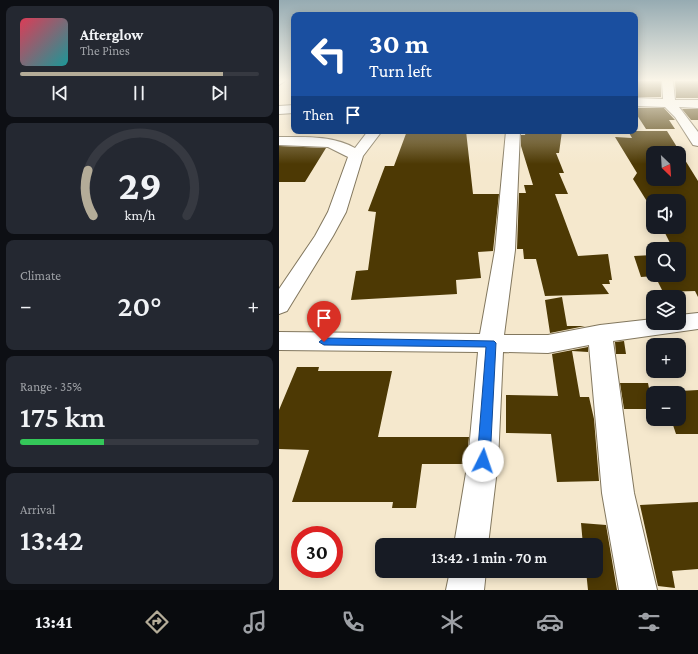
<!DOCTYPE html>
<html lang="en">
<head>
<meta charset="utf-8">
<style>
  body { margin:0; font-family:"Crimson Pro",serif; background:#242831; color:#f1f3f6; height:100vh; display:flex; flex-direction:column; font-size:15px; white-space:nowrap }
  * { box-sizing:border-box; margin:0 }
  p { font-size:13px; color:#9ea1a6 }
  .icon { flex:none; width:22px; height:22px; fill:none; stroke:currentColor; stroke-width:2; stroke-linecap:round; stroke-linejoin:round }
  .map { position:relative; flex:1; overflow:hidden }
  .details { display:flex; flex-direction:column; gap:6px; padding:6px; background:#0d0f14; width:279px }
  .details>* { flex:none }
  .hud { position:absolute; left:12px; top:12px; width:347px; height:122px; border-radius:8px; box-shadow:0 2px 10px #0003; background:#1a4fa0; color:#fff; overflow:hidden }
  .needle { width:26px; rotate:155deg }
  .tools { position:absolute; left:367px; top:146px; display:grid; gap:8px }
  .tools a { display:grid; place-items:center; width:40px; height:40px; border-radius:8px; background:#171b24; box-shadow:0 2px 10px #0003; font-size:20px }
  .speed { position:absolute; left:12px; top:526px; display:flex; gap:8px; font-size:20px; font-weight:700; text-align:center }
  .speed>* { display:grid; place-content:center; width:52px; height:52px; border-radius:50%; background:#171b24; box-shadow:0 2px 10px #0003; line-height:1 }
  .speed .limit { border:6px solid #d22; background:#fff; color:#111 }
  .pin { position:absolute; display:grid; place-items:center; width:34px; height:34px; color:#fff; margin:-41px -17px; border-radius:50% 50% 50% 0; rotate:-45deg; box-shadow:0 0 4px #0007 }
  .pin .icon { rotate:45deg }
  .me { position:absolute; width:44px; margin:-22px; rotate:4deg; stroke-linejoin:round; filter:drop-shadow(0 0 3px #0008) }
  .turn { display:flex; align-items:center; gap:14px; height:84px; padding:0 12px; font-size:18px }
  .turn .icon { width:52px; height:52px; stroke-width:2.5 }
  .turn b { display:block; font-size:28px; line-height:34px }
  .then { display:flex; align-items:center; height:38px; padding:0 12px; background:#0003; gap:8px; font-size:15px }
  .big { font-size:30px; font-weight:600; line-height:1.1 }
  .details .card { flex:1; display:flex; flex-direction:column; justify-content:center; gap:6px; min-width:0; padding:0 14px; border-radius:8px; background:#242831 }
  .details .dial { align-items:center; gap:0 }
  .dial svg { height:104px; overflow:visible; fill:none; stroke:#363941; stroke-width:7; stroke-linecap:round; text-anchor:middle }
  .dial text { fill:#f1f3f6; stroke:none }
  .song { display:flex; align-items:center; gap:12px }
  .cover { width:48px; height:48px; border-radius:6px; background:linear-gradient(135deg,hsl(350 70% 55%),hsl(180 70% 35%)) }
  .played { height:4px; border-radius:2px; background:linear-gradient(90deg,#b4ac98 85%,#363941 85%) }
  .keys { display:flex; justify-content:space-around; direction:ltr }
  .heat { display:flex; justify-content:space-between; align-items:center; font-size:22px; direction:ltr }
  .charge { height:6px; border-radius:3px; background:linear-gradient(90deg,#34c759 35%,#363941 0) }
  .trip { position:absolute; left:96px; top:538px; width:228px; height:40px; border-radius:8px; background:#171b24; box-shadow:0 2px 10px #0003; font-weight:600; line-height:40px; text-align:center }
  .tabs { display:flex; height:64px; justify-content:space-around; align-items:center; background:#090b0e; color:#9ea1a6 }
  .tabs .icon { width:28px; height:28px }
  .tabs .current { color:#b4ac98 }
  .tabs b { font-size:18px; color:#f1f3f6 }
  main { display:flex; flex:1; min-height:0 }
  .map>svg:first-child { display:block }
  .building { fill:#4d3904; fill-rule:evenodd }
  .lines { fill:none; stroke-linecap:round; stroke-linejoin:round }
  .minor-casing { stroke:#82775e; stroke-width:2 }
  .minor { fill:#fff; fill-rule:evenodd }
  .route { fill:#1a73e8; stroke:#114b97 }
</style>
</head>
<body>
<main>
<section class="details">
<div class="card">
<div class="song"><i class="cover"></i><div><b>Afterglow</b><p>The Pines</p></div></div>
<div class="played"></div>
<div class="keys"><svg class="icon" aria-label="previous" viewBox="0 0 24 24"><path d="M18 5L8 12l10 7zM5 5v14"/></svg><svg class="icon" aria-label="pause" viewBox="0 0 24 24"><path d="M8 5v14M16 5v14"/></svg><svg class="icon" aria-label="next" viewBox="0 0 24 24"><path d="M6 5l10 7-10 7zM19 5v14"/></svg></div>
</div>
<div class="card dial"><svg viewBox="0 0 100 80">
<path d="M14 69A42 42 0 1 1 86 69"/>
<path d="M14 69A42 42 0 0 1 10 34" stroke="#b4ac98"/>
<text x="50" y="56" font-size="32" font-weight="700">29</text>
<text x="50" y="72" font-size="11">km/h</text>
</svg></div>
<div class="card"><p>Climate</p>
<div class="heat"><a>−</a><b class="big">20°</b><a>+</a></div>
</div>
<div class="card"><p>Range · 35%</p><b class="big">175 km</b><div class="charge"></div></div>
<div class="card"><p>Arrival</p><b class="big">13:42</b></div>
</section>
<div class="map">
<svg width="419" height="590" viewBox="0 0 419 590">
  <rect width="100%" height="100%" fill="#f5e8cd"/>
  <path class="building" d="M356 81H382V97H356Z
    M396 81H419V98H397Z
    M356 108H385L396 120H390L396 129H367L356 112Z
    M403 109H419V120H412Z
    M128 131H187L194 194H220L214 251 199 252 202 278 177 280 178 294 72 300 77 271 89 270 97 212 89 211 106 166H115Z
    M247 131H283L280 153H277L285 173H280L289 194H276L299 256 329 254 333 280H330L331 284H323L330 294 266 296 257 259H245L244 249H238L240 193H247L245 185H254L242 146V135H246Z
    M349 131H388L419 181V297L416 291 384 292 376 276 362 277 355 256 374 255V275H400V249H394L383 227H400V201H374V211L354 179 358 173 336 137 353 138ZM374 153H400V179H374Z
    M0 146 47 148 26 182H0Z
    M283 297 288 326H306L271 333 266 300Z
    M345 341 347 354H337L336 342Z
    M309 347V352L293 351 301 397H310L315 419 320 481 278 482 272 434 227 433V395L279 396 273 354Z
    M18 367H40L39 371H113L99 437H190L187 464H143L137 508H113L114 502H13L30 450 0 449V410Z
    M341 383H369L374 409H345Z
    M419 390V434H397L392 419H400V393L384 392Z
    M419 502V569L393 571 396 588 379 586 361 505Z
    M302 523 327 525 338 590H309L307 571H317V545H304Z"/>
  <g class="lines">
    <defs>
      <path id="minor" d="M0 81H6L0 85Z
        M383 81H394L396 100H419V108L400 107 419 132V146L414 145 396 117 386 107 356 106V98L384 99Z
        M15 105V113L0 114V106Z
        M89 131H103L84 156 67 212 54 236 8 311 0 314V289L36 236 49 212 69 157 49 147 0 145V137C25 137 53 135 76 148Z
        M227 131H241L236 250 225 335H269L321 325 374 319V323H400V315L419 313V329L334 341 355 493 378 590H340L323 493 310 345 269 353 224 352 219 461 209 545H175L189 461 199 352 0 350V332L201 334 216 250Z
        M171 571H207L205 590H167Z"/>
    </defs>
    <use href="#minor" class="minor-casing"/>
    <use href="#minor" class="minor"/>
  </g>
  <linearGradient id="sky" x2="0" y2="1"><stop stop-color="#96abb2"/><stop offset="0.49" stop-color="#faf5e8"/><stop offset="1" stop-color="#faf5e8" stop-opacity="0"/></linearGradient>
  <rect width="419" height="164" fill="url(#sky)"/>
  <path class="route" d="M45 338 215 341 217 343 211 461 209 465 204 466 200 465 198 461 207 347 45 345 40 342Z"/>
</svg>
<div class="tools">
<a><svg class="needle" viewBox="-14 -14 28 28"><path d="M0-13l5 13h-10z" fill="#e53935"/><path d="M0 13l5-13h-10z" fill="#9ea1a6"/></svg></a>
<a><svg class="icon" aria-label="sound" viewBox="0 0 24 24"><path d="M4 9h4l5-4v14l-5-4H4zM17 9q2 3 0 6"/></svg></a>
<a><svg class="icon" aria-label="search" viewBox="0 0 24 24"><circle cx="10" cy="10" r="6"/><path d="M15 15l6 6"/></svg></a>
<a><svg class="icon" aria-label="layers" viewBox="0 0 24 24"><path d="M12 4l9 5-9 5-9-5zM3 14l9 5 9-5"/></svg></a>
<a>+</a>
<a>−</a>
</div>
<div class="speed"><div class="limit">30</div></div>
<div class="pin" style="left:45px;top:342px;background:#d93025"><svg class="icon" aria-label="arrive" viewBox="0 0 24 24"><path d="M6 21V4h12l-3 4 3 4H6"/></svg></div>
<svg class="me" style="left:204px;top:461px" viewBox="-20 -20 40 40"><circle r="19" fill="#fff"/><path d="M0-13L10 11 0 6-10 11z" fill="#1a73e8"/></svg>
<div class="trip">13:42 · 1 min · 70 m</div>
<div class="hud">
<div class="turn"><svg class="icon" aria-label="left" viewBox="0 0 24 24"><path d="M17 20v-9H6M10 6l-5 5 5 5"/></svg><div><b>30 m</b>Turn left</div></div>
<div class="then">Then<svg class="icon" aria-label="arrive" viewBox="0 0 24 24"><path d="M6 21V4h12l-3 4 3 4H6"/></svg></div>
</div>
</div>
</main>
<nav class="tabs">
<b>13:41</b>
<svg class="icon current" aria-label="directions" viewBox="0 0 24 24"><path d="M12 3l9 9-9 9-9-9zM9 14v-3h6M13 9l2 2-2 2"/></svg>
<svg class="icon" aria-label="music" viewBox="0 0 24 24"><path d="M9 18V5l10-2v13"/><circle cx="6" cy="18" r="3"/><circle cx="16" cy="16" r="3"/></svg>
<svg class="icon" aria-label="phone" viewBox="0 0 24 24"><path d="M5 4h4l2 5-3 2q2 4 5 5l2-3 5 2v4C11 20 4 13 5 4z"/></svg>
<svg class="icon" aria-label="climate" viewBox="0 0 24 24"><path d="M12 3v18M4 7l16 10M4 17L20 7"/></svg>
<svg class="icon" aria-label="car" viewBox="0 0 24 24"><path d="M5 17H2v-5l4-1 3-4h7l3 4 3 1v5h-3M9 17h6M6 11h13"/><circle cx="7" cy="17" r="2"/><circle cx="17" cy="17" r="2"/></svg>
<svg class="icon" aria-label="filters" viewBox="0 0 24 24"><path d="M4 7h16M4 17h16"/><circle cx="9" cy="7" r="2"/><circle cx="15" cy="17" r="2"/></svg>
</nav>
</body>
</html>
